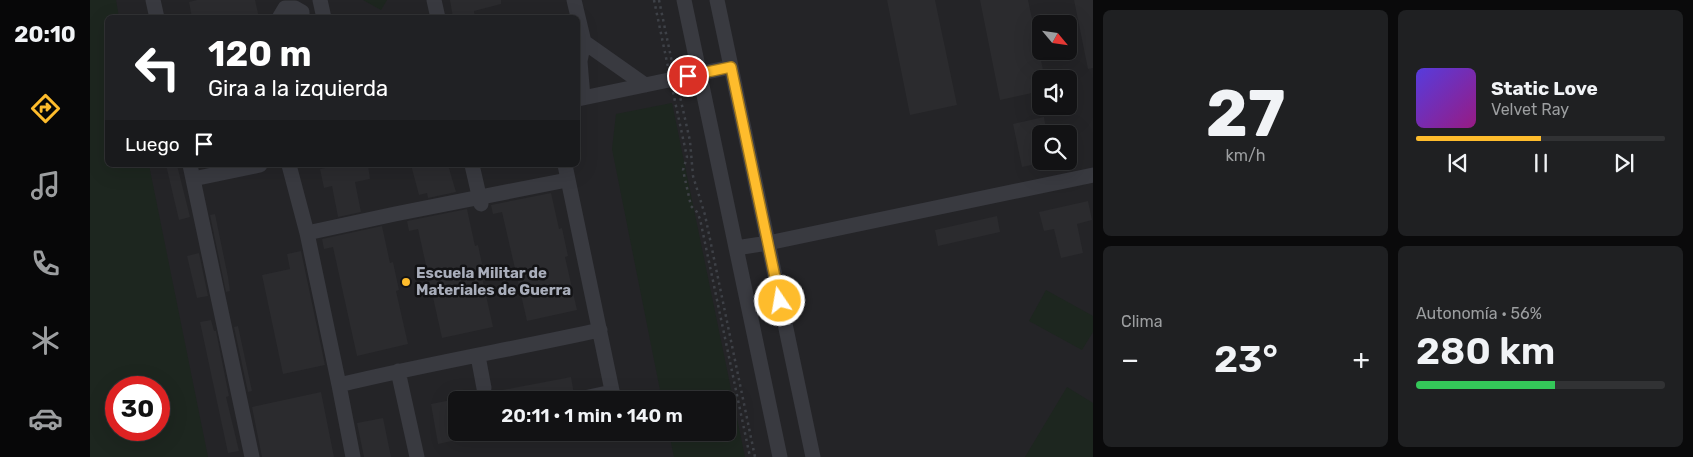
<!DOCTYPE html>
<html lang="es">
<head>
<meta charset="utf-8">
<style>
  body { margin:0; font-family:Rubik,sans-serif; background:#1f2022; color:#f1f3f6; height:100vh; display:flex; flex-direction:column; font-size:19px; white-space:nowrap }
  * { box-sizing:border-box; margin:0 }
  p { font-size:16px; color:#9c9ea0 }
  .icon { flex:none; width:28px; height:28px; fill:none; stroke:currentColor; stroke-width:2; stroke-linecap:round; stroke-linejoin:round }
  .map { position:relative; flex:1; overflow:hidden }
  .details { display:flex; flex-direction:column; gap:10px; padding:10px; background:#0a0a0b; width:600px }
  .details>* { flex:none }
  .guide { position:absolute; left:15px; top:15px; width:475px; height:152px; border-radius:8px; box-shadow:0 5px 20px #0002,0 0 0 1px #313234; background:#202124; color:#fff; overflow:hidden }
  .needle { width:32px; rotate:119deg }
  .buttons { position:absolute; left:942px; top:15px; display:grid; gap:10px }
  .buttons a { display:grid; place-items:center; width:45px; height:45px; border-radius:8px; background:#121214; box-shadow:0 5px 20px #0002,0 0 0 1px #313234; font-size:25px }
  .speed { position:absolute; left:15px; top:376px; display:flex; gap:10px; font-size:25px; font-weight:700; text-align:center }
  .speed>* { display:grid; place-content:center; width:65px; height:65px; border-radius:50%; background:#121214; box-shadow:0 5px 20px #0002,0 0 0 1px #313234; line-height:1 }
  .speed .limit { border:8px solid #d22; background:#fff; color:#111 }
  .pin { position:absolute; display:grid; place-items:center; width:42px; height:42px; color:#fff; margin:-21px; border:2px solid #fff; border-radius:50%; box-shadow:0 1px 5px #0007 }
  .me { position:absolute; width:55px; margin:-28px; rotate:348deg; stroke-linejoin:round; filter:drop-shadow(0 0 4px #0008) }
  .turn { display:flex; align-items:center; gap:18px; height:105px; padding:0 20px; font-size:22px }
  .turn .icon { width:65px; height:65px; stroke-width:2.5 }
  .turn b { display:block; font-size:35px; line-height:42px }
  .then { display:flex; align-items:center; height:48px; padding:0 20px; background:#0003; gap:10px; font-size:19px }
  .big { font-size:38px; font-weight:600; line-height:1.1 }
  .details .widget { flex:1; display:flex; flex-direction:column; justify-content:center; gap:8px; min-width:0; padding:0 18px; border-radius:8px; background:#1f2022 }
  .details .dial { align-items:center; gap:0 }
  .dial b { font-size:65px; line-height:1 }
  .song { display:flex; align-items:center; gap:15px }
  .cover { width:60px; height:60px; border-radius:8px; background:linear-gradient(135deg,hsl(250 70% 55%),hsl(310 70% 35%)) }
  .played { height:5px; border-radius:2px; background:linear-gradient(90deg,#febc2c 50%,#313234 50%) }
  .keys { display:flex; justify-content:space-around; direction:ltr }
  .heat { display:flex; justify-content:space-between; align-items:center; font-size:28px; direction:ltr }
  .charge { height:8px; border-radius:4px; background:linear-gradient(90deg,#34c759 56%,#313234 0) }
  .details .tiles { flex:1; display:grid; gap:10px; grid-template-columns:repeat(2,1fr) }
  .trip { position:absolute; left:358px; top:391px; width:288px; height:50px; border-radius:8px; background:#121214; box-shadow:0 5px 20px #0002,0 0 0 1px #313234; font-weight:600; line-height:50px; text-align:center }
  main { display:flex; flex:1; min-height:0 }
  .tabs { display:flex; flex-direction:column; width:90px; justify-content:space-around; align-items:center; background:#070708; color:#9c9ea0 }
  .tabs .icon { width:35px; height:35px }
  .tabs .selected { color:#febc2c }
  .tabs b { font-size:22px; color:#f1f3f6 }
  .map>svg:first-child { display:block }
  .built { fill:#242427; fill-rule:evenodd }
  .green { fill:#1d261f; fill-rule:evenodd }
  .building { fill:#2b2b2e }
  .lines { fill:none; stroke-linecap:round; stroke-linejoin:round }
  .path { stroke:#3e4147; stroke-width:2.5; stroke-dasharray:2.5 4; stroke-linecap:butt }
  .minor { stroke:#393a40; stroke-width:15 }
  .route-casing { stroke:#a57a1d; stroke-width:12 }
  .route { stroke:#febc2c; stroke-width:9 }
  .poi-dot { fill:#febc2c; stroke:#131315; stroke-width:2 }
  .labels { text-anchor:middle; stroke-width:5; stroke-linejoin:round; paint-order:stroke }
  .poi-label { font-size:15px; font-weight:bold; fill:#a9aebb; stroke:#131315; text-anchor:start }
</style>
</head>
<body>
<main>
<nav class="tabs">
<b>20:10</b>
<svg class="icon selected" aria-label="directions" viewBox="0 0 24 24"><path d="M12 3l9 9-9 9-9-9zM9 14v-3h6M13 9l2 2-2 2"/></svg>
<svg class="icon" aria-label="music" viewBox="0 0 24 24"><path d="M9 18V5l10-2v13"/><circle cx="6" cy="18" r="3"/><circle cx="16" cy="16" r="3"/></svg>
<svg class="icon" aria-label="phone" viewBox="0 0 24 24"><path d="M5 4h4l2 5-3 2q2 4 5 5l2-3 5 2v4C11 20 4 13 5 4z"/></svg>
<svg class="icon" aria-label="climate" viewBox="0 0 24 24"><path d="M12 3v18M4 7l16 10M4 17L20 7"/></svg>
<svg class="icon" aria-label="car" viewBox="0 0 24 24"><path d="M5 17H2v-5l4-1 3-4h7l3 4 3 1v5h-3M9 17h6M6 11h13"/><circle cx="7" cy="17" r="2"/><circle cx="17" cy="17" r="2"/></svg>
</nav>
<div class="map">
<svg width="1003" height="457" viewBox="0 0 1003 457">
  <rect width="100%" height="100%" fill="#18181a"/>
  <path class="built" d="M0 0H1003V457H0ZM18 18H488V165H18ZM951 24H979V51H951ZM951 79H979V106H951ZM951 134H979V161H951ZM26 388H69V430H26ZM366 400H636V432H366Z"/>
  <path class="green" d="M0 0H26L29 17 18 18V165H59L118 457H0ZM26 388H69V430H26Z
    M273 0H297L291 10Z
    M582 103 655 457H584L579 433 636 432V400H572L522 149 526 114Z
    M956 290 1003 316V332L992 350 939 321Z
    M977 387 1003 403V457H935Z"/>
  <path class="building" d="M107 0H165L169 18H102L99 2Z
    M360 0H411V4L384 11 385 18H363Z
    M797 0H845L867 105 820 115Z
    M890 0H938L955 79H951V91L910 100Z
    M984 0H1003V68L998 69Z
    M954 117 957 134H951V163L932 167 923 124Z
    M76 165H87L100 217 89 220Z
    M250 165H278L280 179 265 182 271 212 248 217 242 186 234 188 230 169Z
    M321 165H358L366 192 338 198 337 193 329 195Z
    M461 193 469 229 472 228 478 256 475 257 487 310 437 321 412 212 403 214 401 205Z
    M998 201 1002 220 987 224 993 253 971 258 964 229 954 231 949 212Z
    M377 209 385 246 388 245 394 273H391L403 327 352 338 328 229 319 231 317 221Z
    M125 214 138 277 140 291 136 292 120 215Z
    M907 216 910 232 848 246 845 230Z
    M292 226 300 263 303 262 309 290 306 291 318 344 267 356 243 247 234 249 232 239Z
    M211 251 235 365 193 374 172 275 200 269 197 254Z
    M109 253 118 296 107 298 97 256Z
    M121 320 124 331H126L139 396 136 397 149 451 138 453 110 322Z
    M148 326 162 391 158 392 144 327Z
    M481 377 485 400H388V395L396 397 402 392Z
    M231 392 244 457H172L162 407Z
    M366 399V440L348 444 341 404Z
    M293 418 301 457H274L267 423Z"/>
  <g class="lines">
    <path class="path" d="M564 0 578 67
      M569 0 583 67
      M583 92 597 157 593 170 601 206 607 212 610 219 660 457
      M589 92 600 141 603 176 615 215 665 457"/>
    <path class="minor" d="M63 0 67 18
      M230 0 234 18
      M344 0 348 18
      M484 0 494 42 490 61 493 98
      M594 0 690 457
      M627 0 723 457
      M189 18 195 8H205L212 12V18
      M494 42 555 85
      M488 99 641 67
      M100 165 162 457
      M199 165 217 233
      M382 165 391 204
      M475 165 524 400
      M103 179 170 165
      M646 248 678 243 1003 175
      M388 356 394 388
      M308 371 327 457
      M249 385C336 364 423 349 510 330
      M494 398 522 392
      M263 457 249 385 217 233 305 214 477 180"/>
  </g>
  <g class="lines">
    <defs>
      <path id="route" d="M598 76 641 67 690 301"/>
    </defs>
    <use href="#route" class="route-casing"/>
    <use href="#route" class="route"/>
  </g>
  <circle class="poi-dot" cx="316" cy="282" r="5"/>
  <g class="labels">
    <g class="poi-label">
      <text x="326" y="278">Escuela Militar de<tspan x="326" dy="17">Materiales de Guerra</tspan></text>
    </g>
  </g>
</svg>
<div class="buttons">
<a><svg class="needle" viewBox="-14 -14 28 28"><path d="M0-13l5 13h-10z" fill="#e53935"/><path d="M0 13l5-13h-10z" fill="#9c9ea0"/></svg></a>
<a><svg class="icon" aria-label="sound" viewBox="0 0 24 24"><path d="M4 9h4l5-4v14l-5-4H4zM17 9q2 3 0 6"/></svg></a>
<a><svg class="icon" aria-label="search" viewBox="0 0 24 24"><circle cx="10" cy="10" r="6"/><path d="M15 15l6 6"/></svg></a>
</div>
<div class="speed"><div class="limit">30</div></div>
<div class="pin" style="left:598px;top:76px;background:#d93025"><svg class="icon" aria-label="arrive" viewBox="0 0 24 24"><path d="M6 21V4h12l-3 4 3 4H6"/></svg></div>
<svg class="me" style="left:690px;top:301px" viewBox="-20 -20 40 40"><circle r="17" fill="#febc2c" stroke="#fff" stroke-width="3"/><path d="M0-11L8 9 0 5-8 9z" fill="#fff"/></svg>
<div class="trip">20:11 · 1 min · 140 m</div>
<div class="guide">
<div class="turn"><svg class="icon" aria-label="left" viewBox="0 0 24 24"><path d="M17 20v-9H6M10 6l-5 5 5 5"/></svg><div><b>120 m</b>Gira a la izquierda</div></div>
<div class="then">Luego<svg class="icon" aria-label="arrive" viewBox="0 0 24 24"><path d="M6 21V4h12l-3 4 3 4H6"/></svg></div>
</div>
</div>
<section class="details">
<div class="tiles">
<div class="widget dial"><b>27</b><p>km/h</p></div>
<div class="widget">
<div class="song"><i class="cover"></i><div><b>Static Love</b><p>Velvet Ray</p></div></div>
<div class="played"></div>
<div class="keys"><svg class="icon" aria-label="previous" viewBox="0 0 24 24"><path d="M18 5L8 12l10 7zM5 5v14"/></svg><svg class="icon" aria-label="pause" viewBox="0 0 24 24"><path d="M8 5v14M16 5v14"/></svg><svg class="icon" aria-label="next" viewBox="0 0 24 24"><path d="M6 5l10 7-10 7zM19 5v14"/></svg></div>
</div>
<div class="widget"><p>Clima</p>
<div class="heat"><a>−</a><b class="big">23°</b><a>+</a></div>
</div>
<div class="widget"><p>Autonomía · 56%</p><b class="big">280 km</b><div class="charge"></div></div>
</div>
</section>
</main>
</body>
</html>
